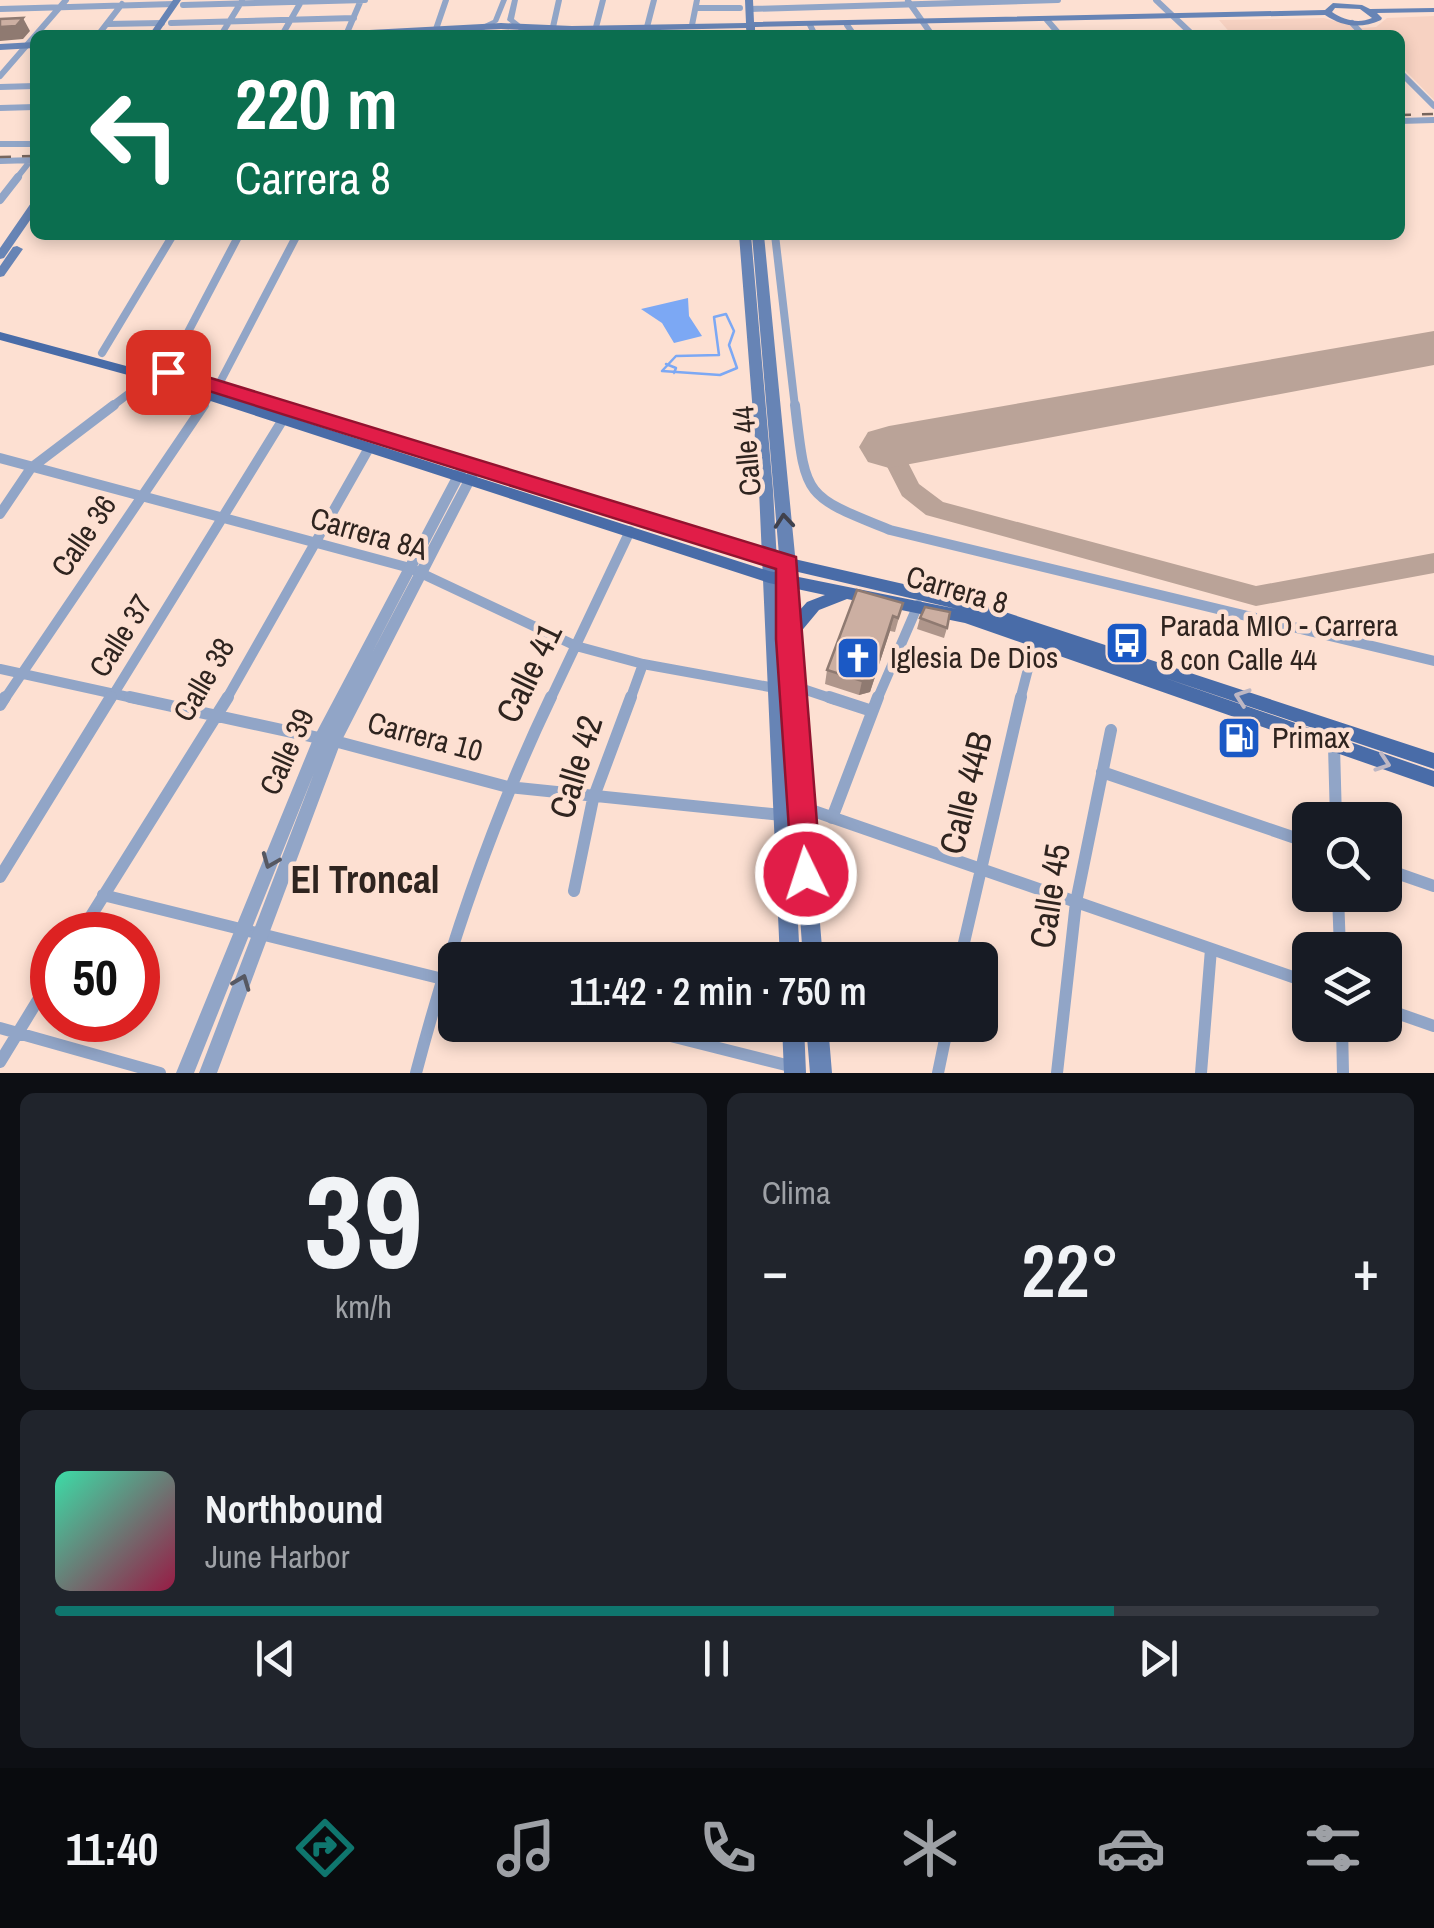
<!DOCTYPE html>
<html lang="es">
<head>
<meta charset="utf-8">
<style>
  body { margin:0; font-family:"Archivo Narrow",sans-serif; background:#20242c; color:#f1f3f6; height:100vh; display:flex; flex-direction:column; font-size:38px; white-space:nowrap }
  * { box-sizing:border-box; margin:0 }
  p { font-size:32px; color:#9ea1a6 }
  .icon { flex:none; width:55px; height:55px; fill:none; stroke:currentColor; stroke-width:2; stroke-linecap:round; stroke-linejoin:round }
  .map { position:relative; height:1073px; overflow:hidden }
  .sheet { display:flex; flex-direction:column; gap:20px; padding:20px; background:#0d0f14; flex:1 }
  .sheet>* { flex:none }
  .top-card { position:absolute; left:30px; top:30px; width:1375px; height:210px; border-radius:15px; box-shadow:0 5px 15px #0003; background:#0b6e4f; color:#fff; overflow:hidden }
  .buttons { position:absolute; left:1292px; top:802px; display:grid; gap:20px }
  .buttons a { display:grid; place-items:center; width:110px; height:110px; border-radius:15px; background:#171b24; box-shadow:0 5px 15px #0003; font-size:50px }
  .speed { position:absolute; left:30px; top:912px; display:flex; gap:20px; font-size:50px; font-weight:700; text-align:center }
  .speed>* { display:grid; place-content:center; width:130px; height:130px; border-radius:50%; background:#171b24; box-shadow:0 5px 15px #0003; line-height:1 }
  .speed .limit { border:15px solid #d22; background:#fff; color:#111 }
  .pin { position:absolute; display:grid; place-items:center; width:85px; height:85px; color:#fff; margin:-42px; border-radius:20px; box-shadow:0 5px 15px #0006 }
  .me { position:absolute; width:110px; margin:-55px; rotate:356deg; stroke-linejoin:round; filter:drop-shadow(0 0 8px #0008) }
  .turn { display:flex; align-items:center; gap:35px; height:210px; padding:0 40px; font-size:45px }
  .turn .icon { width:130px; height:130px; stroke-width:2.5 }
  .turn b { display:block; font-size:70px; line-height:85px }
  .big { font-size:75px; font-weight:600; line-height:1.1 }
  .sheet .widget { flex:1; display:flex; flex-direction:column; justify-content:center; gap:15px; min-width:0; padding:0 35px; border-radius:15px; background:#20242c }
  .sheet .dial { align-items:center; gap:0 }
  .dial b { font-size:130px; line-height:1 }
  .song { display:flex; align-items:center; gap:30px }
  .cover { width:120px; height:120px; border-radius:15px; background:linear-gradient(135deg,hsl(160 70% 55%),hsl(340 70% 35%)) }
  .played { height:10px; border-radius:5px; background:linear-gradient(90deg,#0f766e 80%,#363941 80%) }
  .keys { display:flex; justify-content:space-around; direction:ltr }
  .heat { display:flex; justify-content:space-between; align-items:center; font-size:55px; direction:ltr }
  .sheet .tiles { flex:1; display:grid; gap:20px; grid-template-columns:1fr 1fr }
  .widget:last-child { grid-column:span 2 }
  .trip { position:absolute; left:438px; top:942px; width:560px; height:100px; border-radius:15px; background:#171b24; box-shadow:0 5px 15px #0003; font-weight:600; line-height:100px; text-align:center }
  .tabs { display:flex; height:160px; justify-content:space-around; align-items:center; background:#090b0e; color:#9ea1a6 }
  .tabs .icon { width:70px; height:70px }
  .tabs .current { color:#0f766e }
  .tabs b { font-size:45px; color:#f1f3f6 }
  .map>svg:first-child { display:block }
  .built { fill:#f7d2c2 }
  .water { fill:#7ca8f4 }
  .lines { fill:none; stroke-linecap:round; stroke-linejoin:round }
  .stream { stroke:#7ca8f4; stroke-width:2.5 }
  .taxiway { fill:#baa398; fill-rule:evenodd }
  .runway { fill:#baa398; fill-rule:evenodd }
  .minor-far3 { stroke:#91a5c7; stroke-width:6 }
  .minor-far2 { stroke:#91a5c7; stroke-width:8 }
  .minor-far1 { stroke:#91a5c7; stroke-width:10 }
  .minor { stroke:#91a5c7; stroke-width:12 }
  .tertiary { fill:#91a5c7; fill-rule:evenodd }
  .secondary { fill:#6784b5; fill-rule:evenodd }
  .primary { fill:#496ca8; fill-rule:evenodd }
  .rail { stroke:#77665e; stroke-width:2.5; stroke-dasharray:11 11; stroke-linecap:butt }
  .wall { fill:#af968b }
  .shaded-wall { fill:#8f7a71 }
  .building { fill:#ccafa2; stroke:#8f7a71; stroke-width:2.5 }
  .oneway { stroke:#40414c }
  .oneway2 { stroke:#beb7c3 }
  .oneway3 { stroke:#565862 }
  .route { fill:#e11d48; stroke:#92132f; stroke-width:2.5 }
  .labels { text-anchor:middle; stroke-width:9; stroke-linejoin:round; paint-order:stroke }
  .street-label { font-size:30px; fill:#2f241f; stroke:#fde0d2 }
  .poi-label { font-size:30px; fill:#2f241f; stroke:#fde0d2; text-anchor:start }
  .near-street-label { font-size:35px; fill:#2f241f; stroke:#fde0d2 }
  .near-neighbourhood-label { font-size:38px; font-weight:bold; fill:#2f241f; stroke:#fde0d2 }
</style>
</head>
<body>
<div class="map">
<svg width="1434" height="1073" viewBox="0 0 1434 1073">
  <rect width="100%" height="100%" fill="#fde0d2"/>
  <path class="built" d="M1434 16V100L1400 65V35H1232L1219 20 1324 18 1361 28 1376 27 1387 18Z"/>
  <path class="water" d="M688 298 689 316 702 336 674 343 662 323 641 309Z"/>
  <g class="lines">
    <path class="stream" d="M726 314 734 331 729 345 737 368 720 375 662 371 676 356 719 355 714 317Z
      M666 364 676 368 674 373"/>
    <path class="taxiway" d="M889 439 897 441 919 484 943 502 1256 586 1434 553V573L1256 606 926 515 902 496 877 447Z"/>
    <path class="runway" d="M1434 331V365L889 468 868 462 859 447 868 432 889 426Z"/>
    <path class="minor-far3" d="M1156 0 1193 35
      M908 1 932 35
      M183 5 365 0
      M696 8H740
      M0 9 174 4
      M750 9 1058 0
      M1047 20 1060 35
      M171 23 354 18
      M1352 23 1363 35
      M107 24 162 23
      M692 25 697 0
      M810 25 815 35
      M847 25 854 35
      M553 27 559 0
      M647 27 654 0
      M435 32 446 0
      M98 35 122 4
      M221 35 242 1
      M282 35 302 0
      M346 35 361 0
      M594 35 603 0
      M1400 72 1434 106
      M0 76 66 0
      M0 87 35 86
      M0 108 35 107
      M1400 121 1434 120
      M0 144H35
      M0 161 34 160
      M16 179 31 160"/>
    <path class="minor-far2" d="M0 200 18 177
      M775 235 795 407
      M102 353 173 235
      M167 372 239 235
      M217 388 297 235
      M111 407 151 377
      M202 407 210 396"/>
    <path class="minor-far1" d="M795 405C806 498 803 495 890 530L1434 661
      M0 458 410 568 576 646 643 664 775 688
      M0 514 31 468 114 405
      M0 669 142 700
      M794 686 836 700
      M4 700 204 405
      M110 700 282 421
      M226 700 369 448
      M550 700 630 531
      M630 700 643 664
      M877 700 918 605
      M1020 700 1035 642"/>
    <path class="minor" d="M130 697 342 743 508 787 782 815
      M829 697 872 711
      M0 705 5 697
      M1334 746 1336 820
      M1102 772 1310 843
      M802 807 1310 983
      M832 818 878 697
      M1385 869 1434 886
      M0 877 111 697
      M574 891 593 799 631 697
      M103 895 455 982
      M1338 895 1340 950
      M79 935 228 697
      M960 960 1021 697
      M1385 1009 1434 1026
      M627 1025 794 1067
      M1342 1025 1343 1073
      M0 1028 160 1073
      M0 1062 52 977
      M416 1073C450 944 493 818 551 697
      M938 1073 948 1025
      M1057 1073 1076 902 1111 730
      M1201 1073 1211 949"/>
    <path class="tertiary" d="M501 0H507L498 22 482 31 489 35H479L474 33V29L493 20Z
      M512 0H518L514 19 528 30 518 35H511V32L519 30 507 20Z
      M464 461 470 465 372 653 471 466H479L481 469 340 744 217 1073H199L314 773 194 1073H176L313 739 458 465Z"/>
    <path class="secondary" d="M173 0H181L157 35H149Z
      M745 0H753L754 22 1325 10 1333 3 1362 5 1370 9 1434 8V12L1377 13 1382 18 1381 20C1361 29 1343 27 1325 15L755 27V35H747L746 28 572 32 501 29 380 35H328L332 32 501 23 572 26 746 23ZM1335 8 1360 9 1372 18C1358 24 1344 20 1332 12Z
      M35 42V48L0 50V44Z
      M35 202V213L4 258 0 259V248L31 203Z
      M739 235H751L773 490 780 616 779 555 752 235H764L795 555 797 639 823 960H803L787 724 800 960H780L759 490Z
      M17 246 23 249 4 276 0 277V266L13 247Z
      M782 1025H804L806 1073H784Z
      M806 1025H828L832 1073H810Z"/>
    <path class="primary" d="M0 332 156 374 769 571 957 609 768 565 210 390 208 387 210 384H220L768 553 956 596 1434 753V769L1162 677 1434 771V787L965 623 847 599 819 610 794 640 788 642 782 640 780 635 782 630 807 602 825 595 769 583 146 380 0 340Z"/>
    <path class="rail" d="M1400 115 1434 114
      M0 157 35 156"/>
  </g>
  <path class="wall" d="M903 603 895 632 890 631 870 692 859 695 825 684 827 670Z
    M920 618 947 628 944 638 917 629Z
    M1229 719 1253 753 1251 756 1223 746 1227 722Z"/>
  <path class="shaded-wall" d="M23 18 30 31 23 39 0 41V27Z
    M893 616 890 631 870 692 859 695 862 681Z"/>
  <path class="building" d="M23 18 16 26 0 27V19Z
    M857 590 903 603 898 618 893 616 873 678 862 681 827 670Z
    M925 607 950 612 947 628 920 618Z
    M1229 719 1257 729 1253 753 1225 743Z"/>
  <defs><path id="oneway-chevron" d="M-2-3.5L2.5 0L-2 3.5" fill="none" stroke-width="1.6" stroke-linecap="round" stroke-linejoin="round" transform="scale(2.5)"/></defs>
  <use class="oneway" href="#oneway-chevron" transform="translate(784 521) rotate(-95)"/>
  <g class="oneway2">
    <use href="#oneway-chevron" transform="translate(1242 697) rotate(-161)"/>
    <use href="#oneway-chevron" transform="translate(1383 763) rotate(19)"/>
  </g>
  <g class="oneway3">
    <use href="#oneway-chevron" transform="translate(270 861) rotate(112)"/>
    <use href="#oneway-chevron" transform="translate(242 982) rotate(-69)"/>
  </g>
  <path class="route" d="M168 365 796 557 821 874 817 884 806 888 796 884 792 874 776 639V569L161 376 158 372Z"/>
  <defs>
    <symbol id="bus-square" viewBox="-11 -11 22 22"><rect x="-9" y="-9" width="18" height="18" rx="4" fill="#1b59c5" stroke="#fde0d2"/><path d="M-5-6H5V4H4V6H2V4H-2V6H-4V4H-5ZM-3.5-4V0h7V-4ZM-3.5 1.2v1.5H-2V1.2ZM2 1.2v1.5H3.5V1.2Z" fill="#fff"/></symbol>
    <symbol id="church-square" viewBox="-11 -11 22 22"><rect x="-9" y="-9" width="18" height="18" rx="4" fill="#1b59c5" stroke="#fde0d2"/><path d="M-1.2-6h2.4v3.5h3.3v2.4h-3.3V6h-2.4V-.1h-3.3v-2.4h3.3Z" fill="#fff"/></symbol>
    <symbol id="fuel-square" viewBox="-11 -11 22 22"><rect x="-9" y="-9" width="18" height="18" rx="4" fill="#1b59c5" stroke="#fde0d2"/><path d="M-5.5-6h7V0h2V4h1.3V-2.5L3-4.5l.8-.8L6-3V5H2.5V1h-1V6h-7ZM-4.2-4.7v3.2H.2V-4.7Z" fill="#fff"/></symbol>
  </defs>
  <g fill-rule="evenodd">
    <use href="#bus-square" x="1102" y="618" width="50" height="50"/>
    <use href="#church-square" x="833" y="633" width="50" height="50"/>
    <use href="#fuel-square" x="1214" y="713" width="50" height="50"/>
  </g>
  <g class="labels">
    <g class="street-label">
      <text transform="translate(747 451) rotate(-95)" y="10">Calle 44</text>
      <text transform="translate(369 534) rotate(16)" y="10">Carrera 8A</text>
      <text transform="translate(84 536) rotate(-56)" y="10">Calle 36</text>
      <text transform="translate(957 590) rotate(16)" y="10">Carrera 8</text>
      <text transform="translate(121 636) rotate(-58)" y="10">Calle 37</text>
      <text transform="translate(204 680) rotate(-60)" y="10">Calle 38</text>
      <text transform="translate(425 737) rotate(15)" y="10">Carrera 10</text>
      <text transform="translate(287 752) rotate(-66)" y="10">Calle 39</text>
    </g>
    <g class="poi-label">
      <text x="1160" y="636">Parada MIO - Carrera<tspan x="1160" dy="34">8 con Calle 44</tspan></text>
      <text x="890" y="668">Iglesia De Dios</text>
      <text x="1272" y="748">Primax</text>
    </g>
    <g class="near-street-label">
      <text transform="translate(529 673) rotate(-64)" y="12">Calle 41</text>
      <text transform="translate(576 767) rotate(-73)" y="12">Calle 42</text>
      <text transform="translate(966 793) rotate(-76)" y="12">Calle 44B</text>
      <text transform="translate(1050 896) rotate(-81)" y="12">Calle 45</text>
    </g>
    <g class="near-neighbourhood-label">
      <text x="365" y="893">El Troncal</text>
    </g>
  </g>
</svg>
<div class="buttons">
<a><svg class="icon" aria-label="search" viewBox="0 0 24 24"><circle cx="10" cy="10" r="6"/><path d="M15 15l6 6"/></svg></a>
<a><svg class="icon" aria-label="layers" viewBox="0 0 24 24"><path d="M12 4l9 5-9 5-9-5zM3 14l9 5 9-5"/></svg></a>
</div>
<div class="speed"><div class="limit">50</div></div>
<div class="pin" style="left:168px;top:372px;background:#d93025"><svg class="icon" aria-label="arrive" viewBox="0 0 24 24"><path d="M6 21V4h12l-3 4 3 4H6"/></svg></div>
<svg class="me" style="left:806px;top:874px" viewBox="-20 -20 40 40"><circle r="17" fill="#e11d48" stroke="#fff" stroke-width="3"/><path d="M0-11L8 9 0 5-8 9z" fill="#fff"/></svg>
<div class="trip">11:42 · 2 min · 750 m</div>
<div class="top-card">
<div class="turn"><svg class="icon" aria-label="left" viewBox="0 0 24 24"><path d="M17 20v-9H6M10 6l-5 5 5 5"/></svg><div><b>220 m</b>Carrera 8</div></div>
</div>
</div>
<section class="sheet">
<div class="tiles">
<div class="widget dial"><b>39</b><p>km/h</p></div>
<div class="widget"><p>Clima</p>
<div class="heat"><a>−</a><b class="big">22°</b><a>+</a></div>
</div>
<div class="widget">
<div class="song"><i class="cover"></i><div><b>Northbound</b><p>June Harbor</p></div></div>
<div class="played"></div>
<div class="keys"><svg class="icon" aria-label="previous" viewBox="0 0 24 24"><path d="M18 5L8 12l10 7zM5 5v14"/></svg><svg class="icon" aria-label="pause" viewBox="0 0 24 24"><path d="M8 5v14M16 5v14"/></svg><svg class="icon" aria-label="next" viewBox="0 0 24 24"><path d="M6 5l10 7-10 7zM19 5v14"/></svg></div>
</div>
</div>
</section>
<nav class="tabs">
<b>11:40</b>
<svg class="icon current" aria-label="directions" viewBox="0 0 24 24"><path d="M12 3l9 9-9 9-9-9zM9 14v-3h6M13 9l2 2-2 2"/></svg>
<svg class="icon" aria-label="music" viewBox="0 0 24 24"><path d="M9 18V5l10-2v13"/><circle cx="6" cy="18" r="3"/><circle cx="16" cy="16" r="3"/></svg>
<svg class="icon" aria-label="phone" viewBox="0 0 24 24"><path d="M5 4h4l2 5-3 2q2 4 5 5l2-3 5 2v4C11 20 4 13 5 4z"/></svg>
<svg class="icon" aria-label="climate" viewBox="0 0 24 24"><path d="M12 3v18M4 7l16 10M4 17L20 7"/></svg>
<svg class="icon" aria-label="car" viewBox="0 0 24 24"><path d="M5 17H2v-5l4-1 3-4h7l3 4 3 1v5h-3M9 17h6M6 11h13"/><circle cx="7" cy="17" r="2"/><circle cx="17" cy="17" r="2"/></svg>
<svg class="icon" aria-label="filters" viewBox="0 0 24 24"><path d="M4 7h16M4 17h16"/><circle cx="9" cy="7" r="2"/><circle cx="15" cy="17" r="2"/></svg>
</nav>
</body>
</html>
